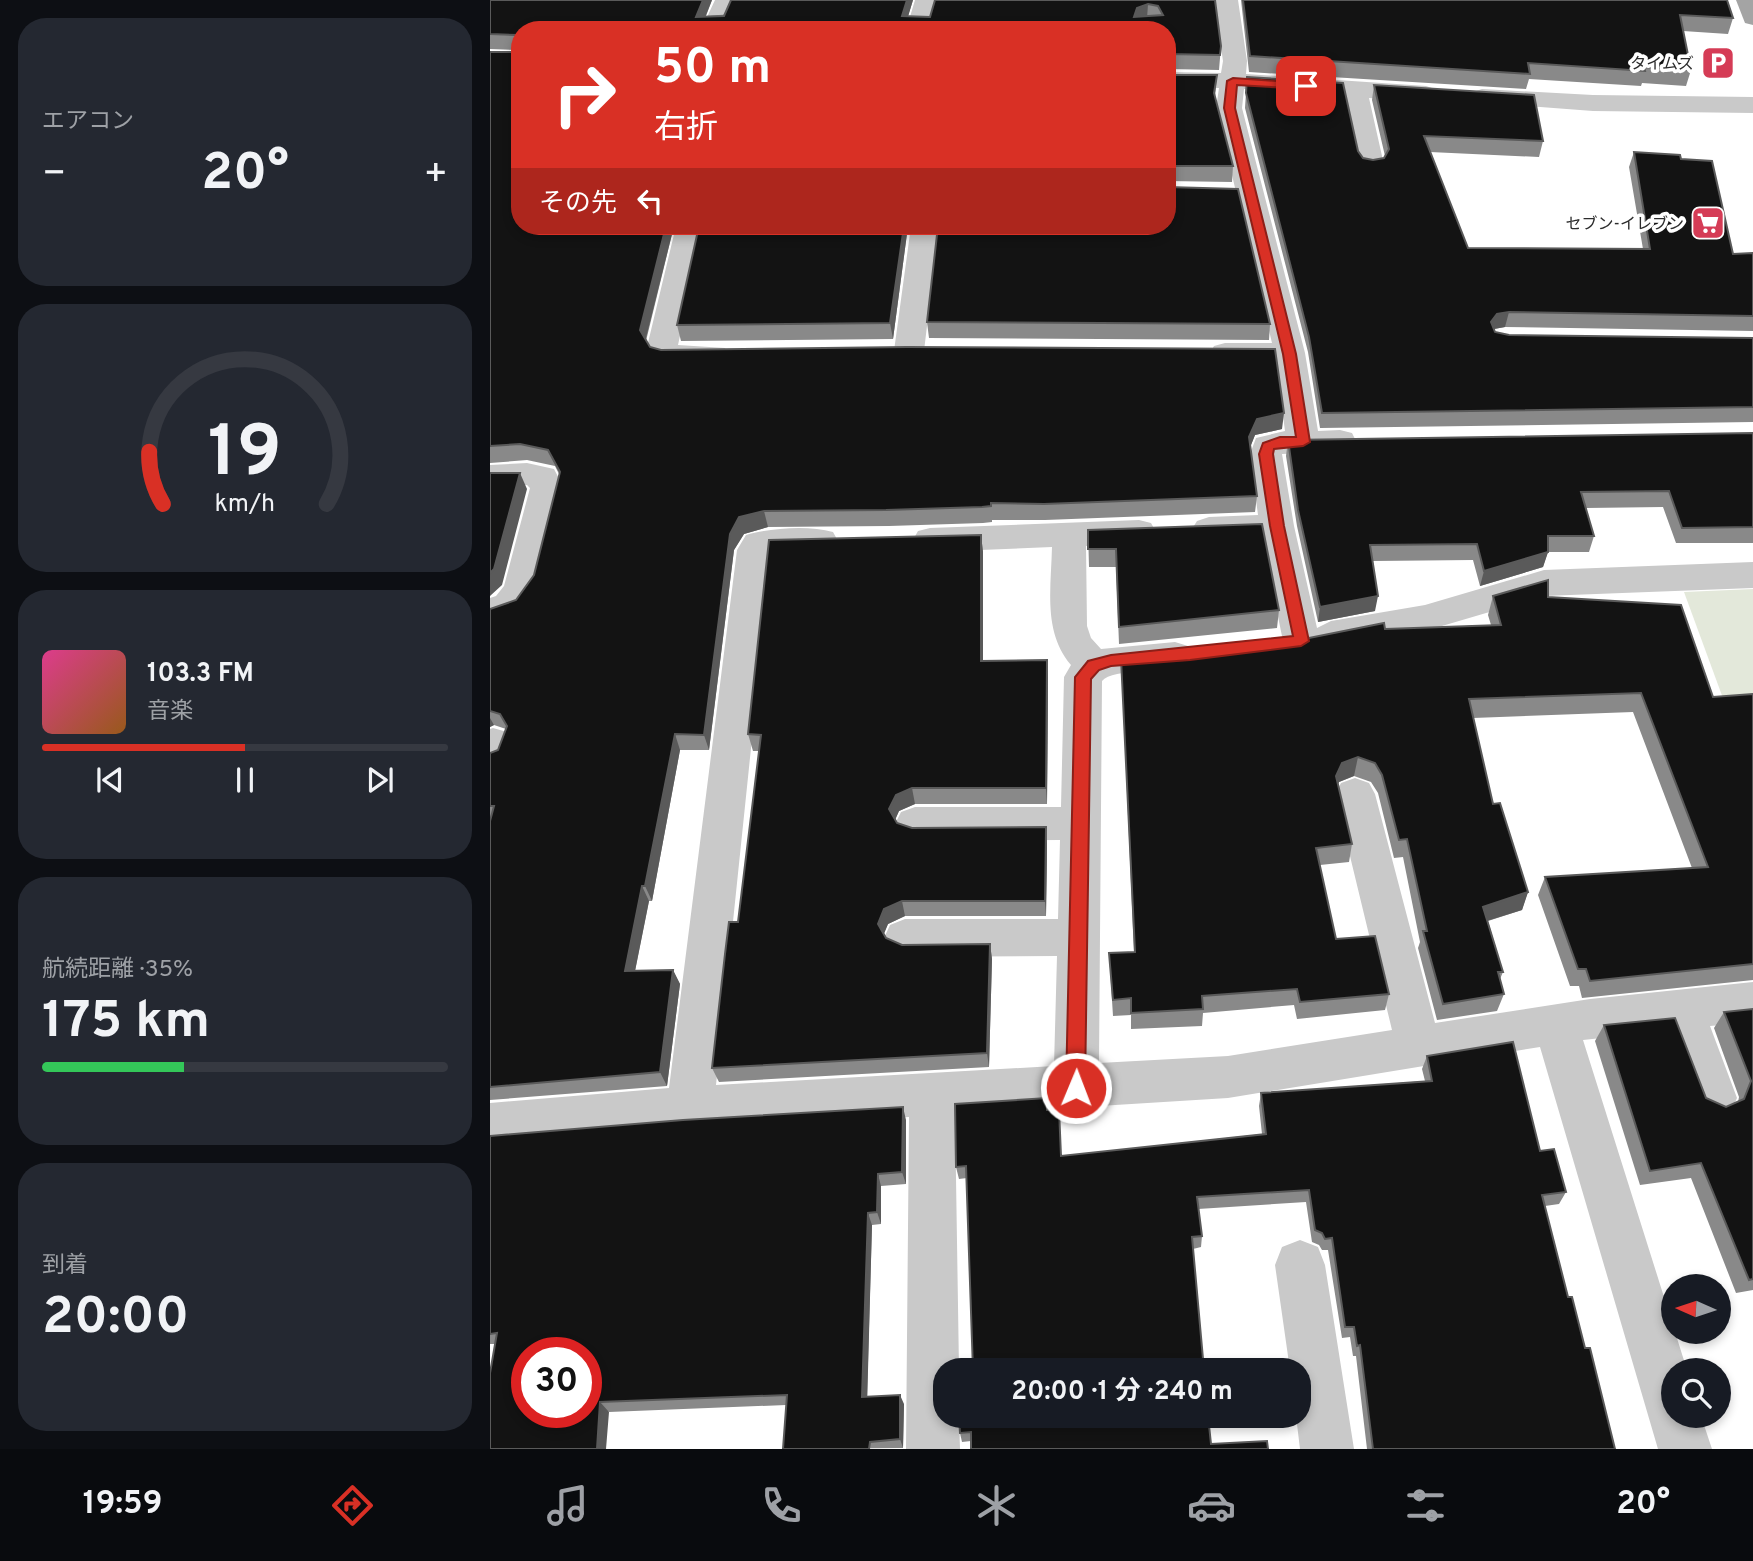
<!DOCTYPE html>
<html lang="ja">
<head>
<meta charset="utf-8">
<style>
  body { margin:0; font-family:Overpass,"Noto Sans JP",sans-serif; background:#242831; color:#f1f3f6; height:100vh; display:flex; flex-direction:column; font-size:26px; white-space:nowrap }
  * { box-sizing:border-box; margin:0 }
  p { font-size:23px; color:#9ea1a6 }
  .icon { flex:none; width:38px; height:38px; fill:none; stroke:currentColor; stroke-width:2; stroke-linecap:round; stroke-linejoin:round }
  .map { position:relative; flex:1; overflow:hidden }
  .sheet { display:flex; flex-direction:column; gap:18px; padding:18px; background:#0d0f14; width:490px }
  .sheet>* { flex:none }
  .banner { position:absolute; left:21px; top:21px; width:665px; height:214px; border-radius:28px; box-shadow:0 4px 10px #0003; background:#d93025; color:#fff; overflow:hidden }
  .needle { width:46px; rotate:273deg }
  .tools { position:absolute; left:1171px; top:1274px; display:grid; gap:14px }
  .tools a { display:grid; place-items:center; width:70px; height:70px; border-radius:50%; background:#171b24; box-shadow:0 4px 10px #0003; font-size:35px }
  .speed { position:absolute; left:21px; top:1337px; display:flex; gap:14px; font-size:35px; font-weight:700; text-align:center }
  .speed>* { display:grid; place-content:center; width:91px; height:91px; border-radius:50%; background:#171b24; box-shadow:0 4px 10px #0003; line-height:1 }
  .speed .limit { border:10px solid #d22; background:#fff; color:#111 }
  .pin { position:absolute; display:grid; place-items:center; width:60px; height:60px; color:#fff; margin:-30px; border-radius:14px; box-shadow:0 4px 10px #0006 }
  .me { position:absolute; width:77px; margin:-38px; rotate:1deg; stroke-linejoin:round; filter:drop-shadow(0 0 5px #0008) }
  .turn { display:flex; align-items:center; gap:24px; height:147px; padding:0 28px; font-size:32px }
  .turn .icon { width:91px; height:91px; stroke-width:2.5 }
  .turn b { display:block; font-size:49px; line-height:60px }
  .then { display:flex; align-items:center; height:66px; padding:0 28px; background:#0003; gap:14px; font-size:26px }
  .big { font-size:52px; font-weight:700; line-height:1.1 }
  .sheet .widget { flex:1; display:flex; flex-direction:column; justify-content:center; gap:10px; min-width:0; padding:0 24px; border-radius:28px; background:#242831 }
  .sheet .dial { align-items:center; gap:0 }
  .dial svg { height:182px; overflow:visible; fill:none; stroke:#363941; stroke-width:7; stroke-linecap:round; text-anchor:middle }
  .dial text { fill:#f1f3f6; stroke:none }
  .song { display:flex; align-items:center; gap:21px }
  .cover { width:84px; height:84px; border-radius:10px; background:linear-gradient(135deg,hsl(330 70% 55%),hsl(30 70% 35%)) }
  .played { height:7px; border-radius:4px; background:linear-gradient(90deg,#d93025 50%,#363941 50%) }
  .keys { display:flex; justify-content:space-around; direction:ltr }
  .heat { display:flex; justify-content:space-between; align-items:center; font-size:38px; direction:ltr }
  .charge { height:10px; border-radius:5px; background:linear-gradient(90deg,#34c759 35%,#363941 0) }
  .trip { position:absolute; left:443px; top:1358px; width:378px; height:70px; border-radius:28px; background:#171b24; box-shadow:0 4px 10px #0003; font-weight:700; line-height:70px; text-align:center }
  .tabs { display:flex; height:112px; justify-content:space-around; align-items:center; background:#090b0e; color:#9ea1a6 }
  .tabs .icon { width:49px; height:49px }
  .tabs .on { color:#d93025 }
  .tabs b { font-size:32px; color:#f1f3f6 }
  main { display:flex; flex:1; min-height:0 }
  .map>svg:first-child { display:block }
  .green { fill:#e3e8da }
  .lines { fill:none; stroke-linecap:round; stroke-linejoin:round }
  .minor { fill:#c9c9c9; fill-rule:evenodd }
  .major { fill:#a4a4a4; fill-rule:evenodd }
  .wall { fill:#898989 }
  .shaded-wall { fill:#5a5a5a }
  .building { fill:#131313; stroke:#5a5a5a; stroke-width:2; fill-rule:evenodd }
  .route { fill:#d93025; stroke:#8d1f18; stroke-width:2 }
  .labels { text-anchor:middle; stroke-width:7; stroke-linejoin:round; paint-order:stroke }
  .far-poi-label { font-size:16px; fill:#2c2c2c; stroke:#fff; text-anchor:end }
</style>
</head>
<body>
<main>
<section class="sheet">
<div class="widget"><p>エアコン</p>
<div class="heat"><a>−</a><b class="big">20°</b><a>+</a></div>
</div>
<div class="widget dial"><svg viewBox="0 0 100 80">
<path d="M14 69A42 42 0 1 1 86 69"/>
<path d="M14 69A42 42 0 0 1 8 46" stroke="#d93025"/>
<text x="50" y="56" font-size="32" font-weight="700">19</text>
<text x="50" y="72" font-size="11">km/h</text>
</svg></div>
<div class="widget">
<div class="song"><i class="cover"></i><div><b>103.3 FM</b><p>音楽</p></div></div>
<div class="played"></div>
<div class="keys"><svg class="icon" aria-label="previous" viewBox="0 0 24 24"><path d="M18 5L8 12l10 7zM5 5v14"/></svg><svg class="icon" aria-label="pause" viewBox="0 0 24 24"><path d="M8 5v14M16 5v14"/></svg><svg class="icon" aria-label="next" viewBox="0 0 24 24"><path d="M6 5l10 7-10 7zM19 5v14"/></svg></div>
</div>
<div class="widget"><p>航続距離 · 35%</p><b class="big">175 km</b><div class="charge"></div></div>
<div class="widget"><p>到着</p><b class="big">20:00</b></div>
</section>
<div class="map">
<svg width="1263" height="1449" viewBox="0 0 1263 1449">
  <rect width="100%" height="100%" fill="#fff"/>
  <path class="green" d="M1263 589V700L1234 701 1194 592Z"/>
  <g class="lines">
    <path class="minor" d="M225 0H249L235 30H211Z
      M425 0H449L440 30H416Z
      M724 0H748L757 61 756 74 936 86 945 89 949 94 945 99 936 102 879 98 894 165 891 171 881 173 871 171 868 165 854 96 754 89 752 108 815 353 828 431 850 430 862 433 866 441 862 449 850 452 792 454 804 526 827 628 841 621 935 605 1054 570 1263 562V588L1054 596 935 631 841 649 828 644 824 651 811 655 798 651 793 641 772 539 719 541 707 537 702 529 707 521 719 517 768 515 760 454 766 438 795 431 786 363H735L724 360 720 353 724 346 735 343H782L726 108 729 88H677V72L731 73 733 61Z
      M992 89 1103 95 1263 97V113L1103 111 983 102 979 97 983 92Z
      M186 226H214L188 345 235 348 239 355 235 362C214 367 186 366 165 361L157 347Z
      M421 226H449L434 351 430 358 419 361 408 358 404 351Z
      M37 463 64 469 74 488 49 590 32 614 0 626V598L6 596 14 586 40 488 37 485 0 487V465Z
      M649 520 661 523 666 532 661 541 649 544 596 546 597 626 601 638 611 649 685 642 698 646 704 656 698 666C678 672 623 668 612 681L609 1063 738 1056 902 1030 845 794 851 783 865 778 879 783 885 794 945 1023 1100 999 1263 982V1022L1220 1026 1247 1098 1240 1113 1224 1120 1208 1113 1177 1031 1093 1040 1197 1370H1183V1416H1211L1222 1449H1168L1050 1047 738 1098 593 1107 586 1109 581 1107 465 1114 469 1370H455V1416H469L470 1449H416L419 1117 200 1130 0 1147V1103L179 1088 247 550 256 535C281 528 318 525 343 532L348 541 343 550 331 553 281 556 226 1085 564 1066 567 956 415 957 400 951 394 938 400 925 415 919H568L570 840 425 841 411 836 405 824 411 812 425 807H571L574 677 581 665C553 632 561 589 562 547L440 552 428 549 423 540 428 531 440 528Z
      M3 728 17 732 22 743 14 765 0 769V729Z
      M810 1240 828 1247 835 1265 864 1449H810L806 1416H808V1370H800L785 1265 792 1247Z"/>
    <path class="major" d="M1246 0H1263V25L1255 23Z"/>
  </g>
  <path class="wall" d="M0 0H222L216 16 423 0 418 16 440 17 725 0 731 46 729 70 677 69V30L30 226H184L156 341 160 347 171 350 792 429 765 435 760 447 767 496 765 512 555 520H502V522L493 523 399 526 278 527 254 534 244 550 219 750H190L162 901H159L145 971 183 970 190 984 177 1086 0 1100V753L8 750 16 729 4 725 0 727V609L26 600 44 575 70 476 65 466 37 460 0 463V52H27V50L0 49Z
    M751 0H1237L1243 18 1238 34 1193 31 1201 70 1196 86 1152 83 1151 86 1039 79 1036 89 759 72Z
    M677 75H727L725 97 743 166 742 182 677 181Z
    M757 77 868 151 873 158 883 160 894 158 895 156 882 100 884 85 1053 141 1049 157 940 152 978 248 1153 249 1139 167 1144 152 1191 159 1243 254 1263 253V331L1015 327 1004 329 1005 332 1019 335 1263 338V422L830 428 818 352 755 108Z
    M418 226 403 339 191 341 187 325Z
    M437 322 780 324 779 340 439 338Z
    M1263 433V543H1186L1173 507 1096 508 1104 536 1099 552H1058L1053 567 990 586 983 560 883 561 885 611 828 622 807 526 796 456 798 440Z
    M598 530 789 610 787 628 629 644 626 567H599Z
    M491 535 493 552V661L557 660 558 677 557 804H425L409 811 405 819 407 823 422 828 557 843 556 916H415L398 924 393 934 396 938 412 945 500 944 502 959 499 1067 229 1082 222 1068 248 922 269 751H263L258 734Z
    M1003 596 1058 597 1223 697 1263 694V980L1092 998 1089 986H1080L1048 895 1055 877 1202 868 1143 712 983 718 1003 804 1038 892 1032 910 998 921 1013 972 1010 979 1014 994 1007 1011 947 1020 928 948 930 942 913 857 904 858 888 793 881 782 864 776 849 782 848 784 862 844 859 862 830 865 846 939 899 994 895 1010 807 1019 804 1005 713 1013 712 1026 641 1029V1015L623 1016 619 953 644 952 631 658 701 653 895 629 1001 625 998 615Z
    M1263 1009V1290L1246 1293 1201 1178 1150 1185 1105 1041 1114 1025 1216 1098 1236 1107 1248 1102 1249 1097 1224 1028 1234 1012Z
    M937 1056 1050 1151 1076 1192 1069 1204 1055 1206 1078 1297 1095 1348 1125 1449H877L866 1356H863L860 1337 852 1338 838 1250H832L829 1245 822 1242 816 1202 708 1209 712 1236 711 1247 703 1249 477 1178 469 1179 466 1167 558 1110 571 1156 772 1134 769 1106 771 1093 935 1081 932 1069Z
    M416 1120V1184L391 1186V1224L382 1225 377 1397 414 1404 413 1448 293 1449 296 1405 119 1412 5 1344H0V1136Z
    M469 1416 721 1444 481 1441 472 1442 470 1433Z"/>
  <path class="shaded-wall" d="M213 0H222L210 30 206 17Z
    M417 0H423L414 30 412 16Z
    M658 4 657 19 644 17 647 8Z
    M176 226H184L154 346 150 330Z
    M414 226H418L403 339 400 323Z
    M1019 312 1015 327 1004 329 1001 322 1007 314Z
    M794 413 792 429 765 435 758 453 759 437 767 419Z
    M30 473 37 489 12 585 0 596V573Z
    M274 511 278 527 254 534 244 550 219 750 214 735 240 534 249 517Z
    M491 535 493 552V678L491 661Z
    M1058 552 1053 567 990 586 994 571Z
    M888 596 885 611 828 622 830 607Z
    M557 660 558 677 557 804 556 788Z
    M0 718 4 725 0 727Z
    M185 734 190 750 162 901 155 886Z
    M868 757 864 776 849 782 842 795 846 776 852 763Z
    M422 788 425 804 409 811 403 825 399 809 406 795Z
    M556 827 557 843 556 916 555 901Z
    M152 886 159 901 142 986 135 971Z
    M1038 892 1032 910 987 924 993 907Z
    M412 901 415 916 398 924 392 939 388 924 394 909Z
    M500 944 502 959 499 1067 497 1053Z
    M183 970 190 984 177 1086 170 1072Z
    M413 1107 416 1120V1184L412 1172Z
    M388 1174 391 1186V1224L387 1212Z
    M378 1213 382 1225 377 1407 372 1397Z
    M410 1395 414 1404 413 1448 410 1439Z
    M110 1402 119 1412 116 1449H107Z"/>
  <path class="building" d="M0 0H213L206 17 234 16 241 0H417L412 16 440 17 445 0H725L731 46 730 55 677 54V30H30V226H176L150 330 160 347 171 350 417 347 785 349 794 413 767 419 759 437 767 496 554 504 501 503V506L492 507 396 510 274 511 249 517 240 534 214 735 185 734 155 886H152L135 971 183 970 170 1072 0 1087V821L4 806H0V753L8 750 17 726 10 714 0 711V609L26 600 44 575 70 472 58 450 30 444 0 446V52H27V35L0 34ZM658 4 668 6 673 15 644 17 647 8Z
    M753 0H1237L1243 18 1190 15 1201 70 1154 67 1155 71 1038 63 1040 74 760 56Z
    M677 75H727L724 93 743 166H677Z
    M757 77 853 83 868 151 873 158 883 160 894 158 899 149 884 85 1044 95 1053 141 934 136 978 248 1160 249 1144 152 1190 155 1191 159 1222 161 1243 254 1263 253V316L1019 312 1007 314 1001 322 1005 332 1019 335 1263 338V407L832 413 819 337 756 93Z
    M677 187 748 189 780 324 437 322 448 226H677Z
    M209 226H414L400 323 187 325Z
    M1263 433V527L1192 528 1179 491 1091 492 1104 536H1058V552L994 571 987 544 880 545 888 596 830 607 808 510 798 440Z
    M0 473H30L4 569 0 573Z
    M772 524 789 610 629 627 626 549H598V530Z
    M491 535V661L557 660 556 788H422L406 795 399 809 407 823 422 828 556 827 555 901H412L394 909 388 924 396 938 412 945 500 944 497 1053 222 1068 235 954 239 922H248L271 735 258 734 279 540Z
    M1058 580V597L1191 605 1223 697 1263 694V964L1100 981 1096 969H1088L1055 877 1218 867 1151 693 979 699 1003 804 1010 803 1038 892 993 907 1013 972H1008L1014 994 953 1004 933 931H937L917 839 909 840 892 775 885 763 868 757 852 763 846 776 862 844 826 848 846 939 885 936 899 994 810 1002 807 989 712 996 713 1009 641 1013V998L623 1000 619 953 645 952 631 658 701 653 814 639 894 623 895 629 1011 625 1003 596Z
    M1263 1009V1279L1259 1280 1211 1163 1160 1171 1114 1025 1185 1018 1216 1098 1236 1107 1254 1099 1261 1081 1234 1012Z
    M1023 1042 1050 1151 1064 1149 1076 1192 1052 1195 1078 1297H1082L1095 1348H1100L1125 1449H883L870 1345 867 1346 864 1327H855L842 1238 835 1239 832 1233 825 1230 819 1190 707 1197 712 1236 702 1237 714 1370H483L476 1166 466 1167 465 1104 557 1098V1110L569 1109 571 1156 776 1134 771 1093 942 1081 937 1056Z
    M413 1107 412 1172 388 1174 387 1212 378 1213 372 1397 410 1395V1439L380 1442 379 1449H293L297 1395 110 1402 107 1449H0V1373L7 1333 0 1334V1136L193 1120ZM37 1353H96V1412H37Z
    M469 1416H718L721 1444 777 1441 778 1449H481V1432L470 1433Z"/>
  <path class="route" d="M743 78 816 83 821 86 816 89 747 85 745 108 806 354 820 442 813 446 784 449 783 454 794 526 819 641 811 646 700 660 621 666 609 670 601 679 595 1088 592 1095 586 1097 579 1095 576 1088 585 677 598 661 621 655 803 636 780 526 769 454 773 443 790 437H806L793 354 734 108 737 81Z"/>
  <defs>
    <symbol id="parking-square" viewBox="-11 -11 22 22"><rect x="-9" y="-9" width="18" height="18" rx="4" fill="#d53c56" stroke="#fff"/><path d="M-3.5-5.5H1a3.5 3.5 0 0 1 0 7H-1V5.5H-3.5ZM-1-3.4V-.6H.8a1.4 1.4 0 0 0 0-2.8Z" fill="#fff"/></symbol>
    <symbol id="supermarket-square" viewBox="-11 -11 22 22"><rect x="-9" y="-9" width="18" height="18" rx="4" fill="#d53c56" stroke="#fff"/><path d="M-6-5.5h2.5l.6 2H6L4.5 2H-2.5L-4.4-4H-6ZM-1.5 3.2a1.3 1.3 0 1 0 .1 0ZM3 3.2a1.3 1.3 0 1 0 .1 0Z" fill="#fff"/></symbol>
  </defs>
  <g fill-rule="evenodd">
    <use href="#parking-square" x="1209" y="44" width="38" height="38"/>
    <use href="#supermarket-square" x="1199" y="204" width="38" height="38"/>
  </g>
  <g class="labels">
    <g class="far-poi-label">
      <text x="1204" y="69">タイムズ</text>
      <text x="1194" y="229">セブン-イレブン</text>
    </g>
  </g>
</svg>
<div class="tools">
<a><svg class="needle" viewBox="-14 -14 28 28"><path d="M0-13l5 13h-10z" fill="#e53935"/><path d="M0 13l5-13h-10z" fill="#9ea1a6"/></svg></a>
<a><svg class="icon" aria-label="search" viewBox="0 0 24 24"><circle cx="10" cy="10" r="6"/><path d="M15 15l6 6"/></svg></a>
</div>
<div class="speed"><div class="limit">30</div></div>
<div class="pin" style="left:816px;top:86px;background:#d93025"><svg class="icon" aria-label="arrive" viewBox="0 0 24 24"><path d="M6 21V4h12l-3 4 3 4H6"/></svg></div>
<svg class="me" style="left:586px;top:1088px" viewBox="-20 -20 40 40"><circle r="17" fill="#d93025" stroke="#fff" stroke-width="3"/><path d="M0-11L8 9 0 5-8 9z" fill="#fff"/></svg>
<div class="trip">20:00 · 1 分 · 240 m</div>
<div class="banner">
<div class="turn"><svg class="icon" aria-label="right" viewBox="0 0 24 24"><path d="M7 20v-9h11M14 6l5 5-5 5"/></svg><div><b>50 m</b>右折</div></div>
<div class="then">その先<svg class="icon" aria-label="left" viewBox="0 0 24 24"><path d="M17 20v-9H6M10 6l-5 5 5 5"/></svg></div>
</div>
</div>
</main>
<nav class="tabs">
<b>19:59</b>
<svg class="icon on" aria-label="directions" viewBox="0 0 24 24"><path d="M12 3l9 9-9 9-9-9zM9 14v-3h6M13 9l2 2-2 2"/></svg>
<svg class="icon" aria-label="music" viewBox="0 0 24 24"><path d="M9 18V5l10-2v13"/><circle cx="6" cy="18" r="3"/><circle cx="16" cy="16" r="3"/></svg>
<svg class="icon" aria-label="phone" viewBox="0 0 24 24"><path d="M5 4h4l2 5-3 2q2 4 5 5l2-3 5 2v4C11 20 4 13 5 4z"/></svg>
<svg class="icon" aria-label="climate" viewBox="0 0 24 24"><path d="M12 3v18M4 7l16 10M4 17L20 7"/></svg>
<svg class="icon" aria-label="car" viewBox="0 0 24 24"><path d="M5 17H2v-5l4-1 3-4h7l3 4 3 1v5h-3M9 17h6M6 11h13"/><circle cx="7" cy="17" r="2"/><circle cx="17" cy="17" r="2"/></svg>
<svg class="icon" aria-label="filters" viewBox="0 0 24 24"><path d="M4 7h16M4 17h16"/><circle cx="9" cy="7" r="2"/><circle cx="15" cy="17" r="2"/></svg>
<b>20°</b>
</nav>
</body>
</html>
